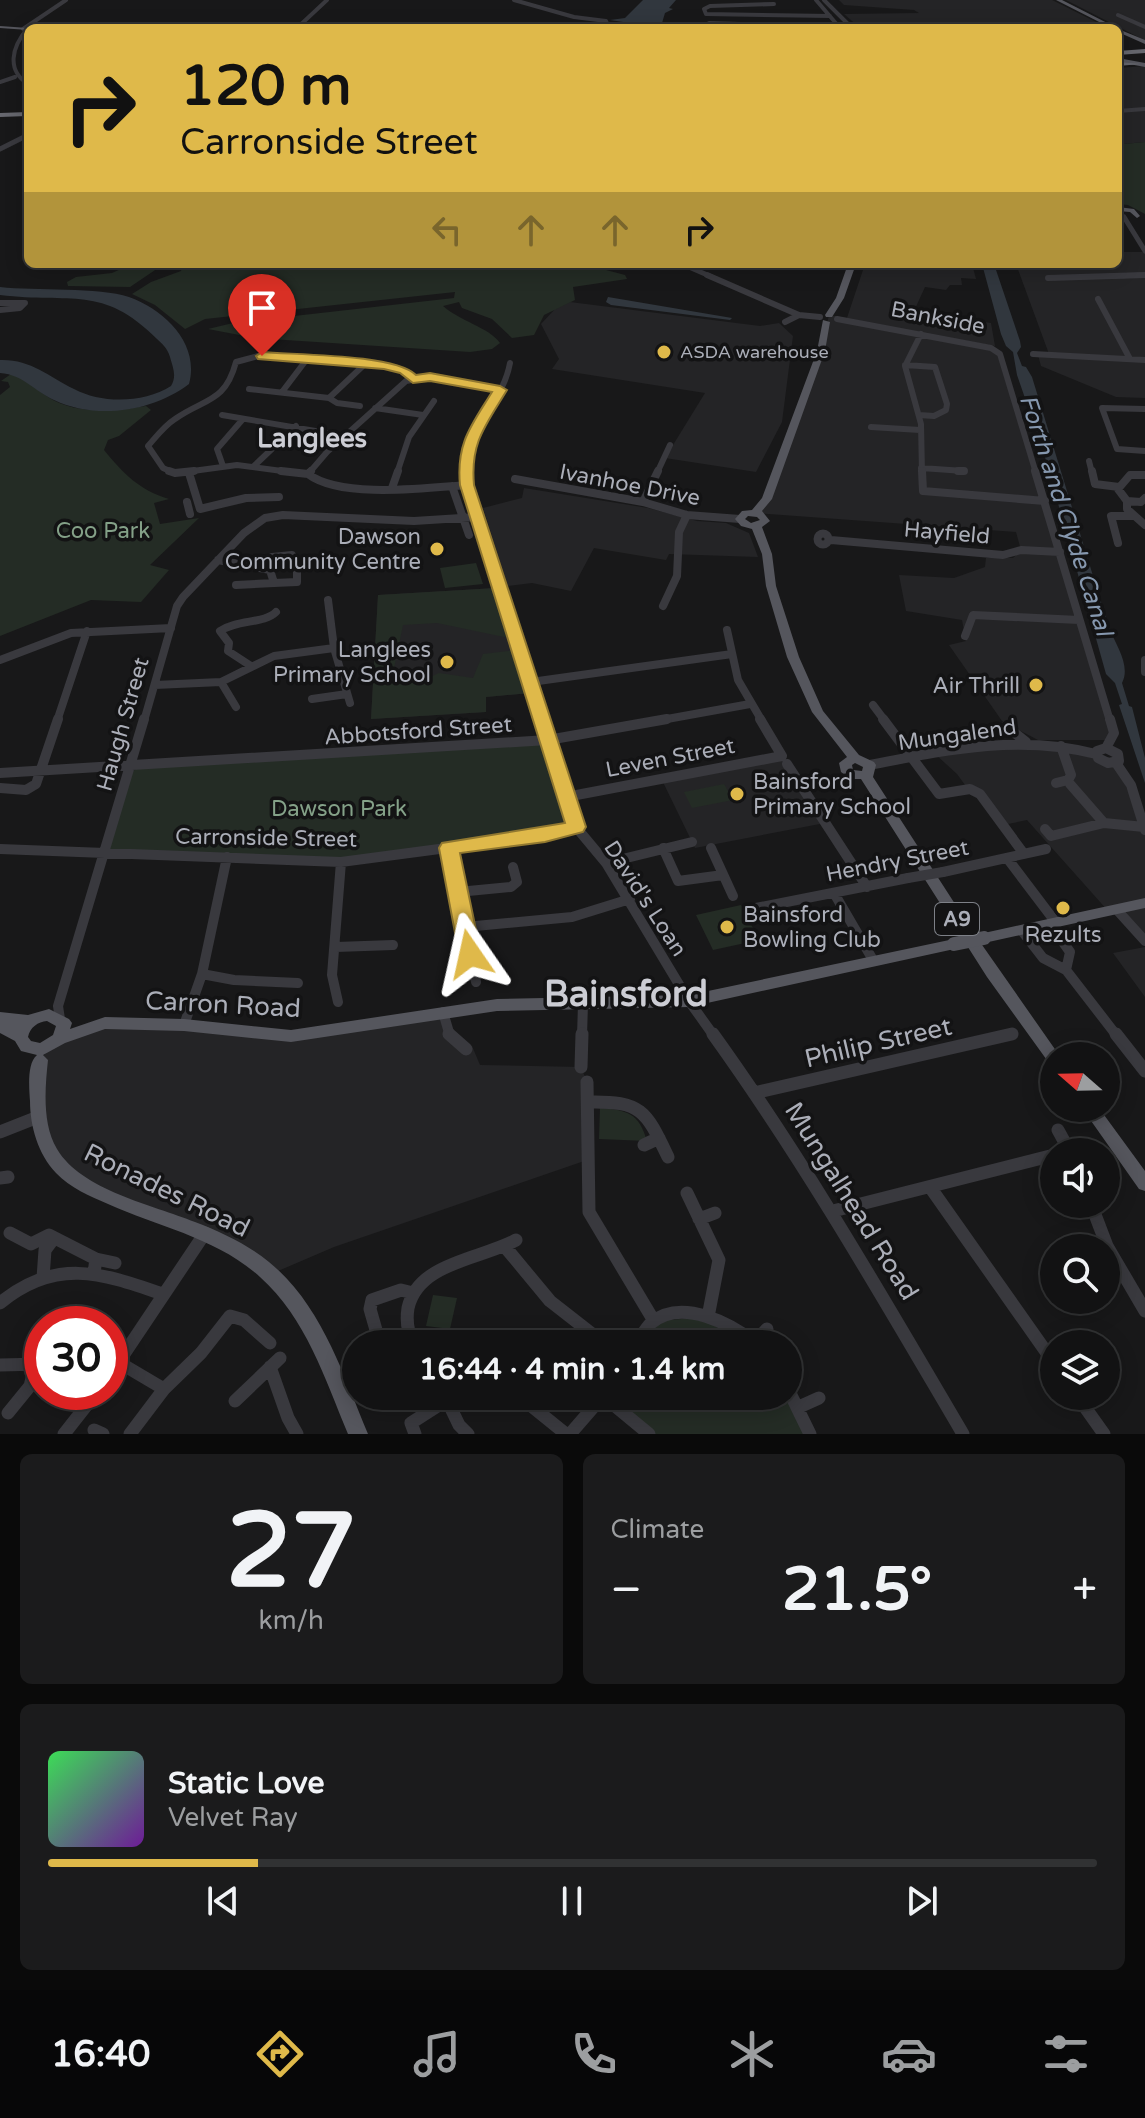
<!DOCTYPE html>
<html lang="en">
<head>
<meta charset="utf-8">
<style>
  body { margin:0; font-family:"Varela Round",sans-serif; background:#1b1b1c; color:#f1f3f6; height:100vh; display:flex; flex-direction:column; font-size:30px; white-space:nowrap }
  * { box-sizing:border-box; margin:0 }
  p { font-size:26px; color:#9c9ea0 }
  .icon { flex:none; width:44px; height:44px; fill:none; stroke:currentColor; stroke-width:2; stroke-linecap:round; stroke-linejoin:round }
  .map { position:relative; height:1434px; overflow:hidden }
  .sheet { display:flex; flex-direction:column; gap:20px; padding:20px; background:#0a0a0a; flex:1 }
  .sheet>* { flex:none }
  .banner { position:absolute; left:24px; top:24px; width:1098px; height:244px; border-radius:12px; box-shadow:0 4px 20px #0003,0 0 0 2px #313233; background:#dfb94a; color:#111; overflow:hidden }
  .needle { width:52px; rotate:290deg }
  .tools { position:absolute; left:1040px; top:1042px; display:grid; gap:16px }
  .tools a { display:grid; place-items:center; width:80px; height:80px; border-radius:50%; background:#121213; box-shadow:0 4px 20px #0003,0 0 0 2px #313233; font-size:40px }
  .speed { position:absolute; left:24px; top:1306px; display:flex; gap:16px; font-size:40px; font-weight:700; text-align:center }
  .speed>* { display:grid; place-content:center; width:104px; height:104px; border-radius:50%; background:#121213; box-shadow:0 4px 20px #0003,0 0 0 2px #313233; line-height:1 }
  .speed .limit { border:12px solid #d22; background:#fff; color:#111 }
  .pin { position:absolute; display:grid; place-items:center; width:68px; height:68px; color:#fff; margin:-82px -34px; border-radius:50% 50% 50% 0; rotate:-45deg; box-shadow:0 0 8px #0007 }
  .pin .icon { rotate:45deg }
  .me { position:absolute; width:88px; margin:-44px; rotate:349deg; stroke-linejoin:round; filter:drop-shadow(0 0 6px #0008) }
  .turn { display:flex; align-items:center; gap:28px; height:168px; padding:0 24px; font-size:36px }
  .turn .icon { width:104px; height:104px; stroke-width:2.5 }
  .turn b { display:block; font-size:56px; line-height:68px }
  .lanes { display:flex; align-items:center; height:76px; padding:0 24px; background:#0003; justify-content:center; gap:40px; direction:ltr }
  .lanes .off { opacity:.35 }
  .big { font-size:60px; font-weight:800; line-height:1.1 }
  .sheet .tile { flex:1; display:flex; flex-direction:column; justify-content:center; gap:12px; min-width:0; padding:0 28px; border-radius:12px; background:#1b1b1c }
  .sheet .dial { align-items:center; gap:0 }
  .dial b { font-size:104px; line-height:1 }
  .song { display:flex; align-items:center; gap:24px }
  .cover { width:96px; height:96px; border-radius:12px; background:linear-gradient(135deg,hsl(130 70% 55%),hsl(280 70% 35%)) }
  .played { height:8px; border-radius:4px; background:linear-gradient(90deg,#dfb94a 20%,#313233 20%) }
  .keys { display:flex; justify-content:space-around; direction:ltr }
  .heat { display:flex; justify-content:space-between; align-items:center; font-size:44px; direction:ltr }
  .sheet .tiles { flex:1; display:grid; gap:20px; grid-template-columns:1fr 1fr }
  .tile:last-child { grid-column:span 2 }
  .trip { position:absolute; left:342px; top:1330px; width:460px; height:80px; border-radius:40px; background:#121213; box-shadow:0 4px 20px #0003,0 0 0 2px #313233; font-weight:800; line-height:80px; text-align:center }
  .tab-bar { display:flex; height:128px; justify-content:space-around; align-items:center; background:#070708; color:#9c9ea0 }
  .tab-bar .icon { width:56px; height:56px }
  .tab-bar .active { color:#dfb94a }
  .tab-bar b { font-size:36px; color:#f1f3f6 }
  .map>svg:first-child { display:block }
  .built { fill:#242426 }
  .green { fill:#242c25 }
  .water { fill:#31373e }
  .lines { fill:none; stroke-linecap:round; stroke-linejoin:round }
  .minor-far5 { stroke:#39393e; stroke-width:4 }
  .minor-far4 { stroke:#39393e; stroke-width:5 }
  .minor-far3 { stroke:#39393e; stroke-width:6 }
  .minor-far2 { stroke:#39393e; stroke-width:8 }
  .minor-far1 { stroke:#39393e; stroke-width:10 }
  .minor { stroke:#39393e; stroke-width:13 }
  .major { fill:#55565d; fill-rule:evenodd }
  .highway { fill:#66676e; fill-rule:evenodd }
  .minor-bridge { stroke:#39393e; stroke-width:10 }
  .major-bridge { stroke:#55565d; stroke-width:14 }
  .route { fill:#dfb94a; stroke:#917830; stroke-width:2 }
  .poi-dot { fill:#dfb94a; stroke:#131314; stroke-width:3 }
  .labels { text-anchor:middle; stroke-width:7; stroke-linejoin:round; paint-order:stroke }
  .far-poi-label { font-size:18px; fill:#abaeb8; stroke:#131314; text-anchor:start }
  .shield { fill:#131314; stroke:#7d8087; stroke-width:2 }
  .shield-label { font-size:20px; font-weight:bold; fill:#abaeb8 }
  .street-label { font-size:22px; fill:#abaeb8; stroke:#131314 }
  .park-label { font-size:22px; fill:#84a188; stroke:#131314 }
  .poi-label { font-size:22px; fill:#abaeb8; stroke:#131314; text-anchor:end }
  .water-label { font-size:24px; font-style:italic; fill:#8698af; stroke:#131314 }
  .far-district-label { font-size:26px; font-weight:bold; fill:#cccdd4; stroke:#131314 }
  .near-street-label { font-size:26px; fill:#abaeb8; stroke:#131314 }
  .near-district-label { font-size:36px; font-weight:bold; fill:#cccdd4; stroke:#131314 }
</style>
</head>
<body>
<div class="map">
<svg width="1145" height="1434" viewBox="0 0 1145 1434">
  <rect width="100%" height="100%" fill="#181819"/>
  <path class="built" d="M839 0H1052L1108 28H860L844 14 919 13 914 10 844 5Z
    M1066 0H1145V40H1144Z
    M1145 66V142L1124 144 1118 142V68Z
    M1118 252H1145V398L1116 397 1041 366 1038 355 1049 354 1016 264H1118Z
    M865 264H972L976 279 961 278 962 285H950L946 290 925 287 914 311 991 323 995 346 957 339 996 349 1114 733 1110 740H1038L1002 721 949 645 966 641 962 620 906 611 899 575 954 578 985 567 986 558H1013L1021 550 1016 532 755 513 767 499 821 351 829 315 847 318Z
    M570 302 760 326 779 323 793 336 782 422 756 472 665 458 705 393 552 369 559 359 541 324 555 309Z
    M524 488 648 508 697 521 726 523 749 533 758 557 669 554 666 560 594 548 571 591 532 583 508 586 483 508 522 498Z
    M496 588 531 693 486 697V712L371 719 378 595Z
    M1026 742 1116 763 1145 830V941L1117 911 1109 912 1027 820 1003 825 980 794 968 789 957 774 934 753Z
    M782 756 825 823 695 848 661 778Z
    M1145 947V997L1113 953Z
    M443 1012 464 1047 472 1046 480 1065 581 1067 587 1082 590 1159 334 1247 271 1274 69 1175 43 1132 40 1060 52 1045 105 1023 291 1036Z"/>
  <path class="green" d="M1118 142 1124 144 1145 142V214L1128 205 1118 204Z
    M132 264H164L130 287 68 286 67 282 76 277 112 273Z
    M183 264H655L606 270 625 275 627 279 573 287 575 300 544 315 534 335 512 338 492 319 462 308 459 302 443 306C458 320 490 328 500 343L492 349 470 352 255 338 208 329 233 323 454 298 455 292 205 319 185 329 155 305 132 294 151 282 181 271Z
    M11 374C26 379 35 388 48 397 75 415 116 411 146 406L151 410 119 436 108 440 104 450C124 474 139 490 169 499L154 503 160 524 199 518 150 565 169 570 141 602 91 600 0 636V395L10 387 8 382 1 381Z
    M476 563 483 584 445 588 440 568Z
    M496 588 513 639 437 623 403 625 393 673 423 681 439 673 473 678 483 654 516 650 531 693 486 697V712L371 719 378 595Z
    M548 740 576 827 341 862 104 853 133 771 137 768Z
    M724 784 733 800 692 808 684 792Z
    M741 905 759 940 713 950 696 915Z
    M600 1108C627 1110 639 1113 647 1141L599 1139Z
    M433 1295 457 1298 450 1329 426 1326Z
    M708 1317 757 1344H636L654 1321Z
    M603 1396H788L810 1434H649Z"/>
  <path class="water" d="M643 0H676L669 8 673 9 665 13 662 23 664 28H624L623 22 610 20 625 18Z
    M982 264H994L1020 341 1021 347 1017 353 1022 366 1026 367 1032 377 1109 628C1116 645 1131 666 1122 683L1129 706 1132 707 1145 758V783L1119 705 1122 704 1115 683 1106 674 1043 450 1017 375 1013 352 1006 346 1001 334Z
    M0 287C35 291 99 287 129 297 165 310 200 344 189 384 152 412 96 420 54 400 34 391 24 375 0 373V360C30 359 48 376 74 389 102 404 144 403 171 386 177 376 173 368 170 357 167 347 162 344 157 339 102 284 72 304 0 295Z
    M608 297 732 318 730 320 611 305 606 302Z"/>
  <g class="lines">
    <path class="minor-far5" d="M514 0 574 17 606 21 609 28
      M816 0 840 28
      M824 0 852 28
      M706 14 830 16
      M706 14 704 9 710 6 774 4
      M1118 15 1145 27
      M709 23 804 26
      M297 28 327 0
      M23 29 66 0
      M27 29C12 47 6 70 28 84
      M0 82 15 77
      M1118 111 1145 109"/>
    <path class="minor-far4" d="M0 149 28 135
      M1124 217 1145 251
      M682 264 712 277
      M1083 277 1145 275"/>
    <path class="minor-far3" d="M707 275 799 315
      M1048 278 1145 275
      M1098 299 1130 359
      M0 303H25L20 308 0 310
      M837 319 991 348 1000 354 1036 473
      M785 322 799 315 820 317
      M921 334 905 366 921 424 922 473
      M1033 354 1145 360
      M905 365 935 367 947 404 946 410 934 416 919 415
      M249 389 329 398 337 403 360 406
      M282 392 307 359
      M329 398 366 363
      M375 408 423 415
      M1145 409 1102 408 1117 449 1145 451
      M222 415 333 434
      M871 427 920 430
      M1089 461 1092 473
      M223 466 217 449 243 419
      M254 466 296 426
      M921 468 964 471
      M174 473 163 468 148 446C156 437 164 426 175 419 205 398 225 403 236 362L258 356 385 365 400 369 413 379
      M178 473 237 465 297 473
      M309 473 327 452 406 381 430 377 500 390
      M397 473 409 437 434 401
      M467 473C465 430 503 403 510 363
      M657 473 670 445"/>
    <path class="minor-far2" d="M169 471 175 473 194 471
      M281 471 308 474
      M311 471 308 474C341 499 426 488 467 485
      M466 471 467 485 542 721
      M922 471 923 491 1045 501
      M958 471H964
      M1035 471 1110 721
      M1092 471 1095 484 1119 487
      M189 473 200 509 246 498 279 497
      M1145 475H1130L1118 489 1127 501V509L1145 525
      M515 479 643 502 687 515 740 519
      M452 486 469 535
      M392 488 398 471
      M1127 501 1141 502 1145 498
      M187 502 190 514
      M643 502 658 471
      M817.5 539a5.5 5.5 0 1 1 11 0a5.5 5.5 0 1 1-11 0Z
      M831 540 1003 555 1021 550 1060 552
      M1118 543 1111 516H1134
      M292 555 297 566V582L274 583 270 570 272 557Z
      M218 560 270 570
      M236 585 274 583
      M328 600 334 648 350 703
      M663 606 677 576 679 532 687 515
      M727 630 738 680 762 721
      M965 636 973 615 1079 620
      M0 660 71 633 171 628
      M1145 660V672
      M251 666 228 651 229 643 220 631C238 619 264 624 276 612
      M221 682 236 707
      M531 682 732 654
      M155 685 221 682 274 656 334 648
      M312 699 347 694
      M873 705 885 721
      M57 721 87 631
      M144 721 177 606 183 597 244 533 265 518 283 515 414 521 477 517
      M656 721 750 704"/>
    <path class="minor-far1" d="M542 719 576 827 606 863 689 1001 714 1036
      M883 719 939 794 970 789 980 794 1024 854
      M1006 726 1026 742
      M1106 748 1114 733 1110 719
      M1106 748 1118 754 1119 761 1108 763 1098 758 1097 751Z
      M1116 763 1131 785 1145 830
      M787 764 867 887
      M870 765C946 750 1019 734 1096 754
      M0 773 548 740 667 719
      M1056 783 1068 780 1071 775 1061 746
      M1070 784 1104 823
      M0 788 26 790 36 784 58 719
      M566 797 782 756 760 719
      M1045 829 1051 836 1104 823 1144 827
      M449 848 476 982
      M663 848 678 881 723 875
      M711 848 733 896
      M0 849 341 862 545 835 576 827
      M1007 858 1057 924
      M606 863 692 842
      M943 872 1046 849
      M458 892 511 887 517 882 513 867
      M834 893 873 960
      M756 908 908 878
      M1117 910 1145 941
      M465 927 572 917 630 899
      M1022 931 1043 958 1066 970 1070 952 1051 925
      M336 947 393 945
      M1066 970 1117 1036
      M202 974 234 980 298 983
      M338 1002 332 975 341 862
      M443 1012 450 1036
      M60 1019 58 1006 144 719
      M184 1025 202 974 227 857
      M582 1036 583 1004
      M1005 1036 1012 1034"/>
    <path class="minor" d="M449 1034 466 1049
      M713 1034C805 1162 883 1298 963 1434
      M1116 1034 1145 1071
      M581 1067 582 1034
      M587 1082 589 1212 654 1321
      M754 1093 1012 1034
      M589 1102C642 1101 646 1111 668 1157
      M1058 1130 1070 1152
      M0 1132 38 1117
      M644 1145 659 1138
      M0 1178 8 1177
      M930 1187 1054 1363
      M687 1193 719 1260 708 1317
      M1091 1204 1107 1246 1145 1311
      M833 1211 1054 1155
      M699 1219 715 1213
      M10 1233 31 1244 49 1235 96 1259 94 1273
      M506 1248 550 1301 605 1344
      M96 1259 115 1263
      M43 1278 45 1250 54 1238
      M0 1303C55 1258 100 1272 162 1294
      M755 1342 767 1329
      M380 1344 370 1309 372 1300 401 1290 413 1293
      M399 1344 411 1340
      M414 1344C407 1332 406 1321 408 1308 418 1262 482 1259 516 1240
      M636 1344C641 1337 645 1329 651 1323 682 1297 731 1324 757 1344
      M120 1363 164 1389 201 1353 230 1316 244 1320 270 1343
      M0 1365 42 1364
      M270 1367 288 1418 297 1434
      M110 1375 205 1233
      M788 1389 810 1434
      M519 1396 566 1434
      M1077 1396 1104 1434
      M447 1400 459 1425 468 1434
      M235 1401 280 1358
      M799 1407 819 1398
      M8 1413 30 1386 35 1366
      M94 1430 103 1434
      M64 1434 97 1392
      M130 1434 164 1389
      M415 1434 411 1423 453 1396
      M570 1434 603 1396 649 1434"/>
    <path class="major" d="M1056 0H1062L1117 28H1111Z
      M0 26 28 28H30L28 30 0 28Z
      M1118 29 1145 40V44L1118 32Z
      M1118 58 1145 63V67L1118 62Z
      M1118 207 1134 209 1140 216 1137 218 1130 212 1118 211Z
      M848 264H856L844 298 832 317H826L825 315 836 298Z
      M823 320 830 322 825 351 772 499 762 511 770 521 762 527 772 554 776 586 799 657 823 711 859 755 874 762 876 765 873 777 977 938 979 934 984 933 1145 898V908L984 943 980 942 1059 1055 1060 1056H1054V1065L1049 1063 987 977 861 779H851L841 772 839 763 847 757 812 712 787 657 766 586 762 554 752 529 741 526 735 519 742 511 752 510 762 498 817 351ZM748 516 757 517 760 520 751 523 745 519ZM855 763 863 767 862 771 853 770 852 765Z
      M954 939 959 940 961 944 959 948 689 1007 497 1011 291 1042 184 1031 105 1029 65 1043 43 1055 48 1060C45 1088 42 1124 57 1149 81 1190 153 1205 195 1222 221 1232 247 1244 269 1262 321 1304 343 1374 368 1434H348C325 1379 306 1318 260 1277 217 1238 159 1227 108 1204 90 1196 70 1188 56 1173 38 1154 30 1126 30 1101 29 1087 27 1063 37 1055L21 1051 15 1041 0 1033V1012L28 1015 49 1009 69 1019 72 1023 70 1029 105 1017 184 1019 291 1030 497 999 689 995ZM47 1021 56 1026 53 1035 40 1043 31 1041 28 1037C30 1027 38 1022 47 1021Z
      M1082 1108H1099L1145 1171V1191L1139 1189Z"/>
    <path class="highway" d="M1145 49V53L1118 55V51Z
      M1118 62 1141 64 1118 66Z
      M28 112V116L0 117V113Z"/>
    <path class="minor-bridge" d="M908 878 943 872"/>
    <path class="major-bridge" d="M954 944 984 938"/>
  </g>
  <path class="route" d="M262 352C296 355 394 354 416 375L430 373 500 386 507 390C486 425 470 442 474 485L586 827 583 832 545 842 460 853 481 954 478 960 470 963 462 960 459 954 439 848 442 843 565 823 460 485C456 443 471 426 492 392L430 381 413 383 400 373 384 369 258 359 256 356Z"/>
  <g class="poi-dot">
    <circle cx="664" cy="352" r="8"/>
    <circle cx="437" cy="549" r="8"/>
    <circle cx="447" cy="662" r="8"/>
    <circle cx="1036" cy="685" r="8"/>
    <circle cx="737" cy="794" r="8"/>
    <circle cx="1063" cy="908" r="8"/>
    <circle cx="727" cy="927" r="8"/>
  </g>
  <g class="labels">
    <g class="far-poi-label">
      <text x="680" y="358">ASDA warehouse</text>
    </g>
    <rect class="shield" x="935" y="903" width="44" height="32" rx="6"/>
    <g class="shield-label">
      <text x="957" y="926">A9</text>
    </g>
    <g class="street-label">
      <text transform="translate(938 317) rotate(11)" y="8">Bankside</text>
      <text transform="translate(630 484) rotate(11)" y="8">Ivanhoe Drive</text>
      <text transform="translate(947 532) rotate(5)" y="8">Hayfield</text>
      <text transform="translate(122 724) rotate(-74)" y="8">Haugh Street</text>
      <text transform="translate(418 730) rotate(-4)" y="8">Abbotsford Street</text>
      <text transform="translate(957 734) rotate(-8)" y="8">Mungalend</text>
      <text transform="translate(670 757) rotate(-11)" y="8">Leven Street</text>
      <text transform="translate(266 837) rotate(1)" y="8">Carronside Street</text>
      <text transform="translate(897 860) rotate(-11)" y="8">Hendry Street</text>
      <text transform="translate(646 898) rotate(57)" y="8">David's Loan</text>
    </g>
    <g class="park-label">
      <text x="103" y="538">Coo Park</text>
      <text x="339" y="816">Dawson Park</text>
    </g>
    <g class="poi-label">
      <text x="421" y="544">Dawson<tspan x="421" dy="25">Community Centre</tspan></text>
      <text x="431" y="657">Langlees<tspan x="431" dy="25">Primary School</tspan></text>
      <text x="1020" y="693">Air Thrill</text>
      <text x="753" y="789" text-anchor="start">Bainsford<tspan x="753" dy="25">Primary School</tspan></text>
      <text x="743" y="922" text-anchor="start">Bainsford<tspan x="743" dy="25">Bowling Club</tspan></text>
      <text x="1063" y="942" text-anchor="middle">Rezults</text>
    </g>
    <g class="water-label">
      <text transform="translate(1066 515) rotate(72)" y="8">Forth and Clyde Canal</text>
    </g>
    <g class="far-district-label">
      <text x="312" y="447">Langlees</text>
    </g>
    <g class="near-street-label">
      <text transform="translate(223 1004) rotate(3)" y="9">Carron Road</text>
      <text transform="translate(878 1042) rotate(-13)" y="9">Philip Street</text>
      <text transform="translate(167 1190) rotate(26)" y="9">Ronades Road</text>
      <text transform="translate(852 1201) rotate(58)" y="9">Mungalhead Road</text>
    </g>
    <g class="near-district-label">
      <text x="626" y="1006">Bainsford</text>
    </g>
  </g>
</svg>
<div class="tools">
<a><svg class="needle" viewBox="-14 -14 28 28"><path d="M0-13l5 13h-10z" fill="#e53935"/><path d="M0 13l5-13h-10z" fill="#9c9ea0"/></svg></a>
<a><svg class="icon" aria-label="sound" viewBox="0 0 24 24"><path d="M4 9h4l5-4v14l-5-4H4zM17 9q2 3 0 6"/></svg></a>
<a><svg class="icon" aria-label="search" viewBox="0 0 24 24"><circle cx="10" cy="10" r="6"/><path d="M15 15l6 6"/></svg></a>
<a><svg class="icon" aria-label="layers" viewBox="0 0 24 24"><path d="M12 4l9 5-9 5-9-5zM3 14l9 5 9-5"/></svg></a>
</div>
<div class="speed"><div class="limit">30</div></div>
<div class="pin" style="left:262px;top:356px;background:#d93025"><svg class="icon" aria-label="arrive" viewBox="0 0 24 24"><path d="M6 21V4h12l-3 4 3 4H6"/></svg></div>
<svg class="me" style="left:470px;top:954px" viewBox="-20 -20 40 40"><path d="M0-17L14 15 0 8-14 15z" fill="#dfb94a" stroke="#fff" stroke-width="4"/></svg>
<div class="trip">16:44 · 4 min · 1.4 km</div>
<div class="banner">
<div class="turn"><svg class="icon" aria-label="right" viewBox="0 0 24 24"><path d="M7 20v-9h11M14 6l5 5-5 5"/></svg><div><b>120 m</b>Carronside Street</div></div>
<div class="lanes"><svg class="icon off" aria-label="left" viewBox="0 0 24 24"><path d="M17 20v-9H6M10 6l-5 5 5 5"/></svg><svg class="icon off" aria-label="ahead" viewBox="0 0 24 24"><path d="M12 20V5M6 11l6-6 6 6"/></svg><svg class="icon off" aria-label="ahead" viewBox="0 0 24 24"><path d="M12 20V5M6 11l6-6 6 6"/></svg><svg class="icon" aria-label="right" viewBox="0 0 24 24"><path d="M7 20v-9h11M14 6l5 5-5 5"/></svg></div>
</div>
</div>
<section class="sheet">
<div class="tiles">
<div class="tile dial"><b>27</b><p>km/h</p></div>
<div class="tile"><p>Climate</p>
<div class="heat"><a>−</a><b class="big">21.5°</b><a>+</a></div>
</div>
<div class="tile">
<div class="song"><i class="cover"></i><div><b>Static Love</b><p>Velvet Ray</p></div></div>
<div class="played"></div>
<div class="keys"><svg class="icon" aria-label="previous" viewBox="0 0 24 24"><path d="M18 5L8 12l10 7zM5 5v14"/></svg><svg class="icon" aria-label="pause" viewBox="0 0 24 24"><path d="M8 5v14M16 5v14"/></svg><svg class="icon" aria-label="next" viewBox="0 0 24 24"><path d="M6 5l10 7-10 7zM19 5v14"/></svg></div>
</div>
</div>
</section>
<nav class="tab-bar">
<b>16:40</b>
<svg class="icon active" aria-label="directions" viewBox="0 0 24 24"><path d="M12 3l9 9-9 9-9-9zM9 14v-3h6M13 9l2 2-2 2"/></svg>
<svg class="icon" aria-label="music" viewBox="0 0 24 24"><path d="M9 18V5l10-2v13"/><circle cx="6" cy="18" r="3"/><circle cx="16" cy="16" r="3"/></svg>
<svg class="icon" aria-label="phone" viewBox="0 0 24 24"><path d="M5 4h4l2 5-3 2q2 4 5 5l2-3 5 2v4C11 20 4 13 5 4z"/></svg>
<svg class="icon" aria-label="climate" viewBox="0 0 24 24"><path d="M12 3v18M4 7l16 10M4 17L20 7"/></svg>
<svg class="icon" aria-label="car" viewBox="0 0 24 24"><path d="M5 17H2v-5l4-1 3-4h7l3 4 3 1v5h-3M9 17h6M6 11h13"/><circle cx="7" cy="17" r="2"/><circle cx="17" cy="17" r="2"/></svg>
<svg class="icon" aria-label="filters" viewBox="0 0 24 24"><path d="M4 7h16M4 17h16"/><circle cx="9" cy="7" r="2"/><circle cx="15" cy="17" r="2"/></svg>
</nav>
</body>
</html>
